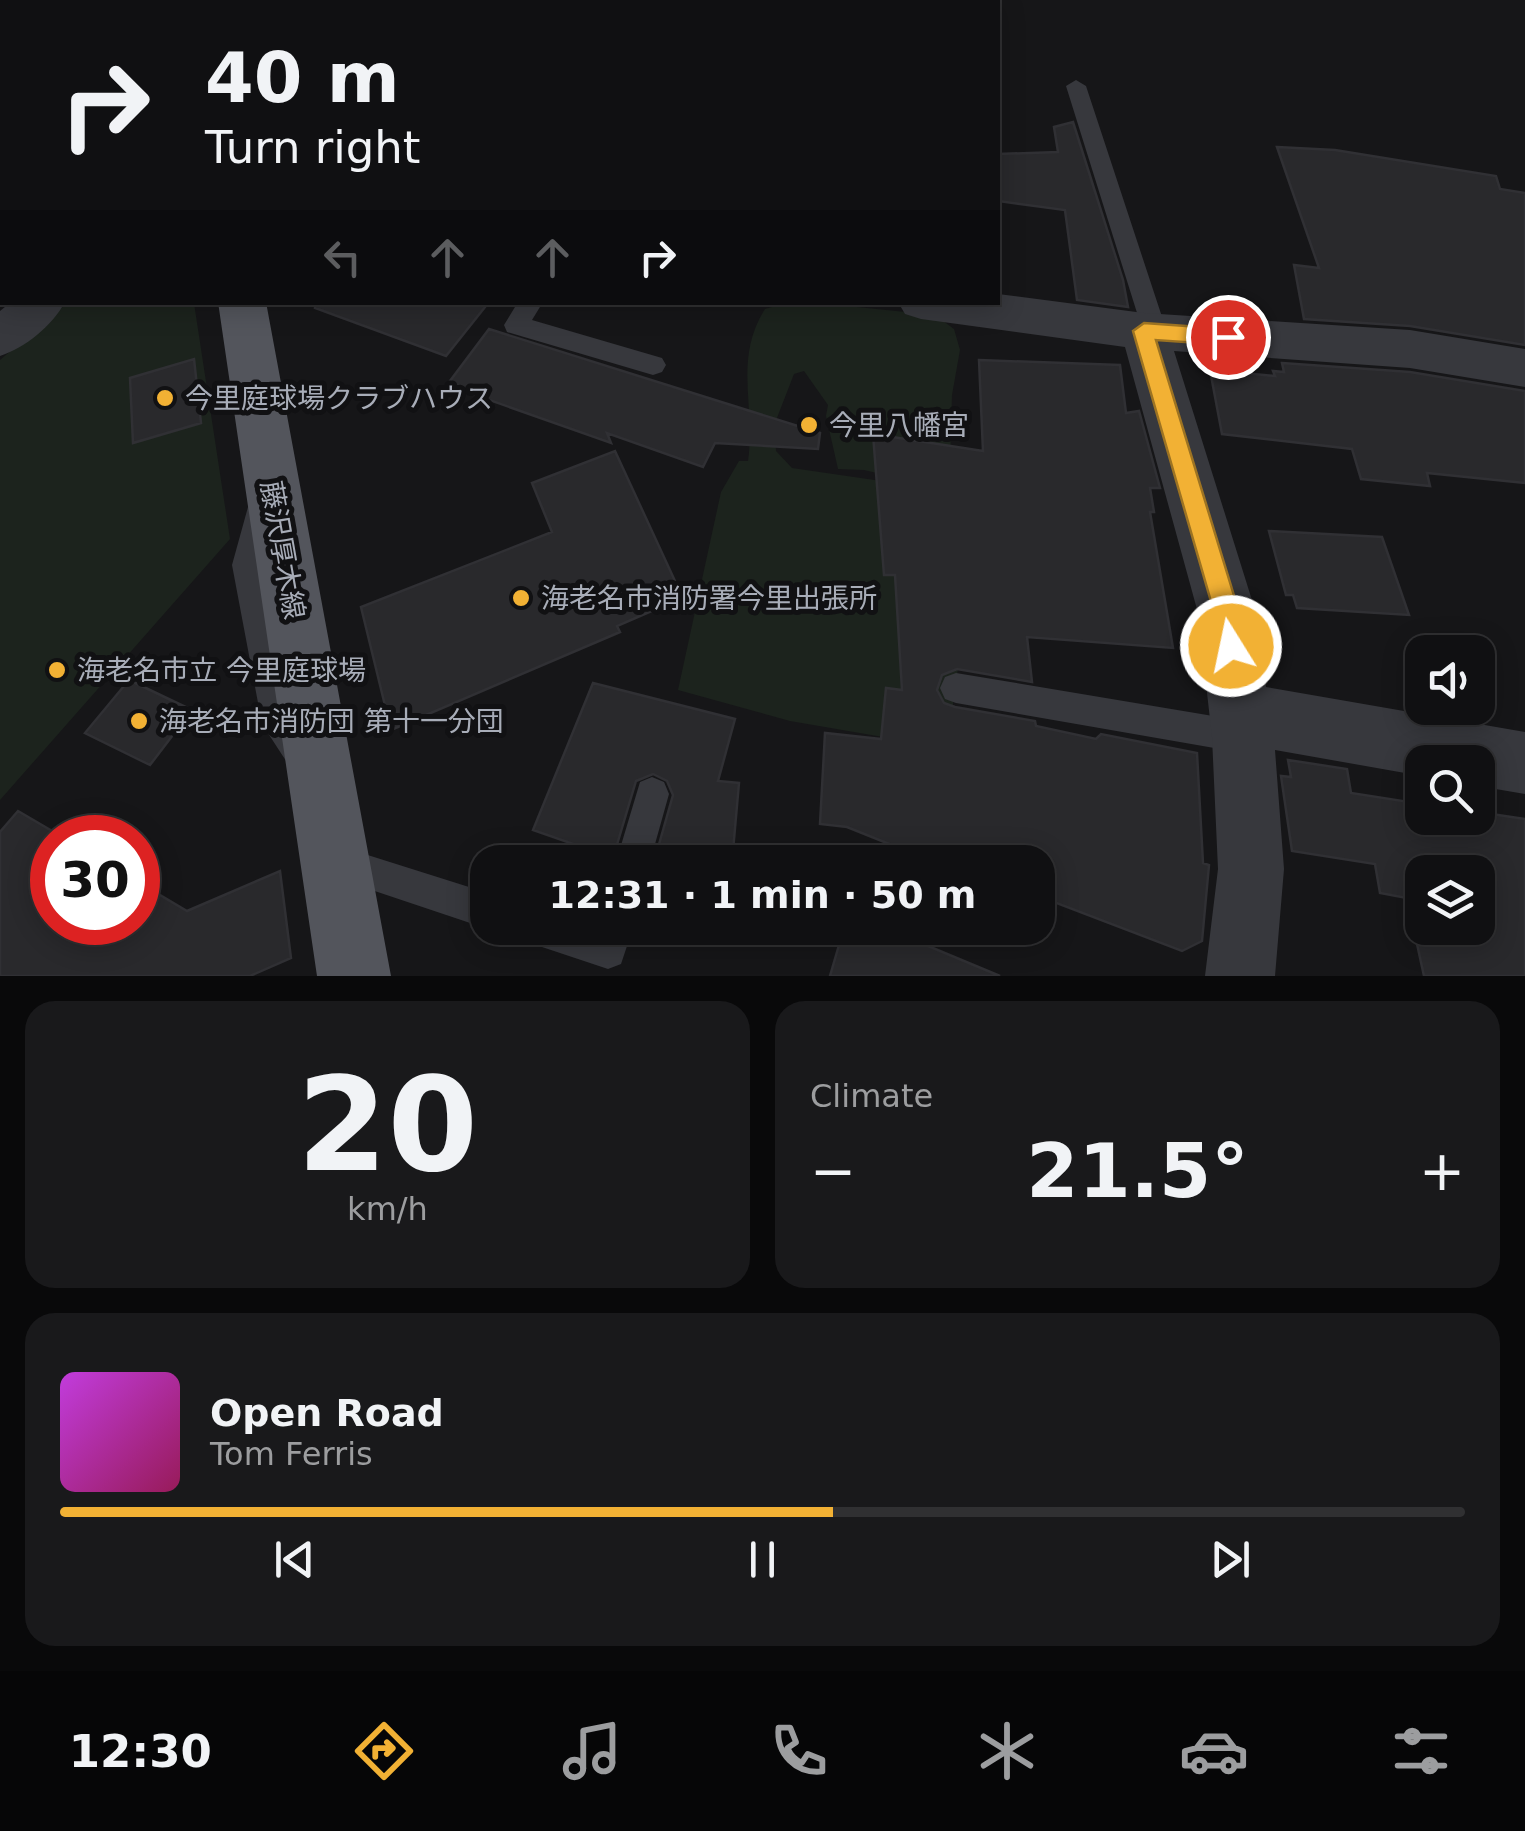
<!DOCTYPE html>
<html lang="en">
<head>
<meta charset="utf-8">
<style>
  body { margin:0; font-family:"DejaVu Sans","Noto Sans JP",sans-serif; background:#19191b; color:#f1f3f6; height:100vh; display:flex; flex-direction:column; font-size:38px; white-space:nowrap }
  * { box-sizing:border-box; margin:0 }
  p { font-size:32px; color:#9c9d9f }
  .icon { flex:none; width:55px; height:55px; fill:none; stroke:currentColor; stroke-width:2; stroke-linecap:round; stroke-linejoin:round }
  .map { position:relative; height:976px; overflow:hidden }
  .panel { display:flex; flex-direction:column; gap:25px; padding:25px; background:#09090a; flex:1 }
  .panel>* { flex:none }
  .top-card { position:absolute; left:0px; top:0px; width:1000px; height:305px; box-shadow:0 5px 25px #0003,0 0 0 2px #303032; background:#101012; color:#f1f3f6; overflow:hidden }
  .buttons { position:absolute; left:1405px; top:635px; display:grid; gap:20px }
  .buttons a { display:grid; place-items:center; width:90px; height:90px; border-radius:20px; background:#101012; box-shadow:0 5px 25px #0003,0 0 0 2px #303032; font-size:50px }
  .speed { position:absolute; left:30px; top:815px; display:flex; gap:20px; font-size:50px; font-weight:700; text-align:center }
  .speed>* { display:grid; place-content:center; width:130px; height:130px; border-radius:50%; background:#101012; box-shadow:0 5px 25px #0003,0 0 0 2px #303032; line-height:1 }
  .speed .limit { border:15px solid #d22; background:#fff; color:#111 }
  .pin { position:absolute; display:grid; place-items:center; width:85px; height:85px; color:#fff; margin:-42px; border:5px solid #fff; border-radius:50%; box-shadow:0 2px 10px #0007 }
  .me { position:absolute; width:110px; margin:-55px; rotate:350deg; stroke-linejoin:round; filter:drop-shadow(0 0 8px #0008) }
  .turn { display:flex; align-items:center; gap:35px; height:210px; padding:0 40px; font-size:45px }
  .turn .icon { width:130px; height:130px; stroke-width:2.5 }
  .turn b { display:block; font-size:70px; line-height:85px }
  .lanes { display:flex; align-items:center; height:95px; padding:0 40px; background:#0003; justify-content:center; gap:50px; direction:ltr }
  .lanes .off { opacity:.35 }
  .big { font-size:75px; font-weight:600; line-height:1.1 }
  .panel .tile { flex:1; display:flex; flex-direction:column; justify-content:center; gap:15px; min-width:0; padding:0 35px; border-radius:30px; background:#19191b }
  .panel .dial { align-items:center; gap:0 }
  .dial b { font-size:130px; line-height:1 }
  .song { display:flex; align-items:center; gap:30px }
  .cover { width:120px; height:120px; border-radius:15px; background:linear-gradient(135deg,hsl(290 70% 55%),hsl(330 70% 35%)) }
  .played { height:10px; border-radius:5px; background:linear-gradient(90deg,#f2b134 55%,#303032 55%) }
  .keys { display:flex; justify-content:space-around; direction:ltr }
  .heat { display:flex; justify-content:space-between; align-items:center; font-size:55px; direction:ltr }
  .panel .tiles { flex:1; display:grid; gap:25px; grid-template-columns:1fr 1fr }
  .tile:last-child { grid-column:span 2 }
  .trip { position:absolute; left:470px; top:845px; width:585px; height:100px; border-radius:30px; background:#101012; box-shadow:0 5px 25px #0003,0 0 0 2px #303032; font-weight:600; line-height:100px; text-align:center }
  .tabs { display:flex; height:160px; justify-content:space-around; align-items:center; background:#060607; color:#9c9d9f }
  .tabs .icon { width:70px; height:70px }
  .tabs .on { color:#f2b134 }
  .tabs b { font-size:45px; color:#f1f3f6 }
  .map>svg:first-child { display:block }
  .green { fill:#1c231d }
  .building { fill:#29292c; stroke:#303034; stroke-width:2.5; fill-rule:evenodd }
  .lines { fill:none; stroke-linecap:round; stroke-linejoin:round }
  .service { fill:#37383d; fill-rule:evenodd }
  .minor { fill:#37383d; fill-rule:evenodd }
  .primary { fill:#53555c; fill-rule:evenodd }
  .route { fill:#f2b134; stroke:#9d7322; stroke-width:2.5 }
  .poi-dot { fill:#f2b134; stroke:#111113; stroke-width:4 }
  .labels { text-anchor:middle; stroke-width:10; stroke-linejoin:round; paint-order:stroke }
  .poi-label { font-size:28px; fill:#a8adb8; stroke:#111113; text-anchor:start }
  .street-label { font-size:28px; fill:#a8adb8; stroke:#111113 }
</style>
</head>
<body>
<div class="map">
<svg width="1525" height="976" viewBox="0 0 1525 976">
  <rect width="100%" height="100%" fill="#161618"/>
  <path class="green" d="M808 302 935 315 954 329 960 350 952 395 950 468 912 481 864 470 838 469 826 416 828 405 804 371 794 374 775 423 776 451 792 468 950 491 959 661 947 748 790 721 678 690 721 492 739 461H748C756 406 733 360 765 309L786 303Z
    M67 303H194L230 539 0 800V360Z"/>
  <path class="building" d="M1073 122 1123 280 1128 307 1077 300 1065 210 998 201V154L1058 152 1054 127Z
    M1277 147 1335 150 1496 176 1500 189 1525 193V345L1410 326 1304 319 1294 265 1319 268Z
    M316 302H489L446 356 315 308Z
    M489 329 820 433 818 449 715 443 703 467 607 433 611 443 447 385Z
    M194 359 201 423 133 443 130 378Z
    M979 360 1120 365 1126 413 1139 411 1160 488H1150L1154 512H1150L1173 648 1027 637 1032 682 957 669 942 675 937 690 944 703 955 707 1035 721 1036 726 1096 739 1101 734 1197 753 1203 863 1209 865 1202 941 1182 951 1038 896V862H934L847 827 820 824 825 733 881 739 886 688 902 690 895 575H884L873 434 983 451Z
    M1282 363 1410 372 1525 391V483L1427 473 1430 486 1361 479 1352 449 1222 434 1210 370 1275 376 1273 371 1284 372Z
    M615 451 675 581 662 586 665 595 651 601 654 610 617 626 620 632 391 730 361 607 552 532 532 483Z
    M1269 531 1382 537 1409 615 1297 608 1293 595H1286Z
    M129 680 192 710 150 765 85 733Z
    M593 683 735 719 718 781 739 783 732 862H654L673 795 667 781 653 774 636 781 613 858 533 830Z
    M1288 760 1347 769 1351 793 1422 804V818H1478V812L1525 819V976H1424L1407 898 1380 893 1375 864 1292 851 1281 776 1291 777ZM1422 872H1478V928H1422Z
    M18 811 52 831V922H138V882L187 911 280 871 291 958 250 976H0V832Z
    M844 928H885L1000 976H830Z"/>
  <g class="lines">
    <path class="service" d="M0 63 2 64V76H0Z
      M1076 80 1086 86 1167 332 1164 339H1146L1143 332 1066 86Z
      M518 302H543L532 320 662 358 666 365 662 372 653 375 507 332 504 325Z
      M262 495 272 498 276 507 260 565 292 717 318 755 314 767 302 771 290 767 262 724 232 565 248 507 252 498Z
      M956 673 1243 721 1254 726 1259 737 1254 748 1243 753 956 703 945 699 940 688 945 677Z
      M652 777 664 782 669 794 650 862H616L640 782Z
      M336 845 488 893V928H491L488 929 324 874 319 862 324 850Z
      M519 928H633L621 964 608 969 524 941Z"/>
    <path class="minor" d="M998 294 1144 313 1410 330 1525 349V387L1410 368 1174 351 1256 613 1266 687 1525 732V794L1478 786V762H1422V776L1275 750 1284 869 1275 976H1205L1218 869 1212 737 1198 613 1125 347 921 319 905 314 898 302H998Z
      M11 302H65C52 326 25 348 0 356V311Z"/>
    <path class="primary" d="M66 0H103L104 2H67Z
      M218 302H266L391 976H317Z"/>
  </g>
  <path class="route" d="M1144 323 1228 329 1238 337 1228 345 1156 340 1239 612 1244 646 1240 655 1231 658 1222 655 1214 612 1133 331Z"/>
  <g class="poi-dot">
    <circle cx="165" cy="398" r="10"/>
    <circle cx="809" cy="425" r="10"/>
    <circle cx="521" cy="598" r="10"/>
    <circle cx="57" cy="670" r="10"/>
    <circle cx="139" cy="721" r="10"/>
  </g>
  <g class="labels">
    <g class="poi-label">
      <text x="185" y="408">今里庭球場クラブハウス</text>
      <text x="829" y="435">今里八幡宮</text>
      <text x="541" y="608">海老名市消防署今里出張所</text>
      <text x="77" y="680">海老名市立 今里庭球場</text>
      <text x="159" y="731">海老名市消防団 第十一分団</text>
    </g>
    <g class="street-label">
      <text transform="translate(283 550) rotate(80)" y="10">藤沢厚木線</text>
    </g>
  </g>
</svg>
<div class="buttons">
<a><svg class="icon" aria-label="sound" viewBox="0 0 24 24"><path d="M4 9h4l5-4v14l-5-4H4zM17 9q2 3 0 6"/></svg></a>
<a><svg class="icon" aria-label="search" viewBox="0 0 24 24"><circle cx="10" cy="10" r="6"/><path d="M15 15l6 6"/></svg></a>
<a><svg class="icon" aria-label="layers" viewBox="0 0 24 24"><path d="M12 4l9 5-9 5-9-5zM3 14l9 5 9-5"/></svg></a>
</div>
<div class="speed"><div class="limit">30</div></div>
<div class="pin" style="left:1228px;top:337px;background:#d93025"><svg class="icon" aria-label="arrive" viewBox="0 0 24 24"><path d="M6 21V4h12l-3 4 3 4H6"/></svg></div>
<svg class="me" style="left:1231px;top:646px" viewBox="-20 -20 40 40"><circle r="17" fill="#f2b134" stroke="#fff" stroke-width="3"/><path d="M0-11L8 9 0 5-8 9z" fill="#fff"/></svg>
<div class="trip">12:31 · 1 min · 50 m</div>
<div class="top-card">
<div class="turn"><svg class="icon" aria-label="right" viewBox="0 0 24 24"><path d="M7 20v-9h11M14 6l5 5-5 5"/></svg><div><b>40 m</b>Turn right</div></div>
<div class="lanes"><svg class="icon off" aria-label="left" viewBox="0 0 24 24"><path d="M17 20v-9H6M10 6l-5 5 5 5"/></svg><svg class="icon off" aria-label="ahead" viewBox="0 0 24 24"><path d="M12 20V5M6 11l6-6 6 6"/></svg><svg class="icon off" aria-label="ahead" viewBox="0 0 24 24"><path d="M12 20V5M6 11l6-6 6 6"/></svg><svg class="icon" aria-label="right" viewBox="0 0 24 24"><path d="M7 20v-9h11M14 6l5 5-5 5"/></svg></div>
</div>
</div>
<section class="panel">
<div class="tiles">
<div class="tile dial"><b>20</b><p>km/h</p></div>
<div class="tile"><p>Climate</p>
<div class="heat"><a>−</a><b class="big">21.5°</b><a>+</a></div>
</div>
<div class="tile">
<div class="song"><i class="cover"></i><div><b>Open Road</b><p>Tom Ferris</p></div></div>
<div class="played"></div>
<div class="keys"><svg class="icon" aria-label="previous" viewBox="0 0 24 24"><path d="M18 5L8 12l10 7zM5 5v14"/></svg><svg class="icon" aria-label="pause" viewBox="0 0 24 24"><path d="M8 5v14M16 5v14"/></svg><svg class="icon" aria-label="next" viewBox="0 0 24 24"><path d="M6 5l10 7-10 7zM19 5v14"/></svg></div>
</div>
</div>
</section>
<nav class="tabs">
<b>12:30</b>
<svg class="icon on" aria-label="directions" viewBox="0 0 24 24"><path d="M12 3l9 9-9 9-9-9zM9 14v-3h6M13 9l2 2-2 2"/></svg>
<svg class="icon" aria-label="music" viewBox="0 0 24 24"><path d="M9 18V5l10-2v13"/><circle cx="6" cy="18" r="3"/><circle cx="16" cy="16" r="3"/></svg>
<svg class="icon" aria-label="phone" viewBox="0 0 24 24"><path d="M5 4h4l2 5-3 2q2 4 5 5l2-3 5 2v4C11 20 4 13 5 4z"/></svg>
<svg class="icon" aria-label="climate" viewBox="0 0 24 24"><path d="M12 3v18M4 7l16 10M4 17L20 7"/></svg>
<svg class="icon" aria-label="car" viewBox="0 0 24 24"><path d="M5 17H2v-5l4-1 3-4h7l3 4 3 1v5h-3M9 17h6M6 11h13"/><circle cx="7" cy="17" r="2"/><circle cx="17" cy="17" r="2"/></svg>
<svg class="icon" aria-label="filters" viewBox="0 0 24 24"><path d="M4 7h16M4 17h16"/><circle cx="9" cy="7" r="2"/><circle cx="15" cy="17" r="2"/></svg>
</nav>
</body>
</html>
